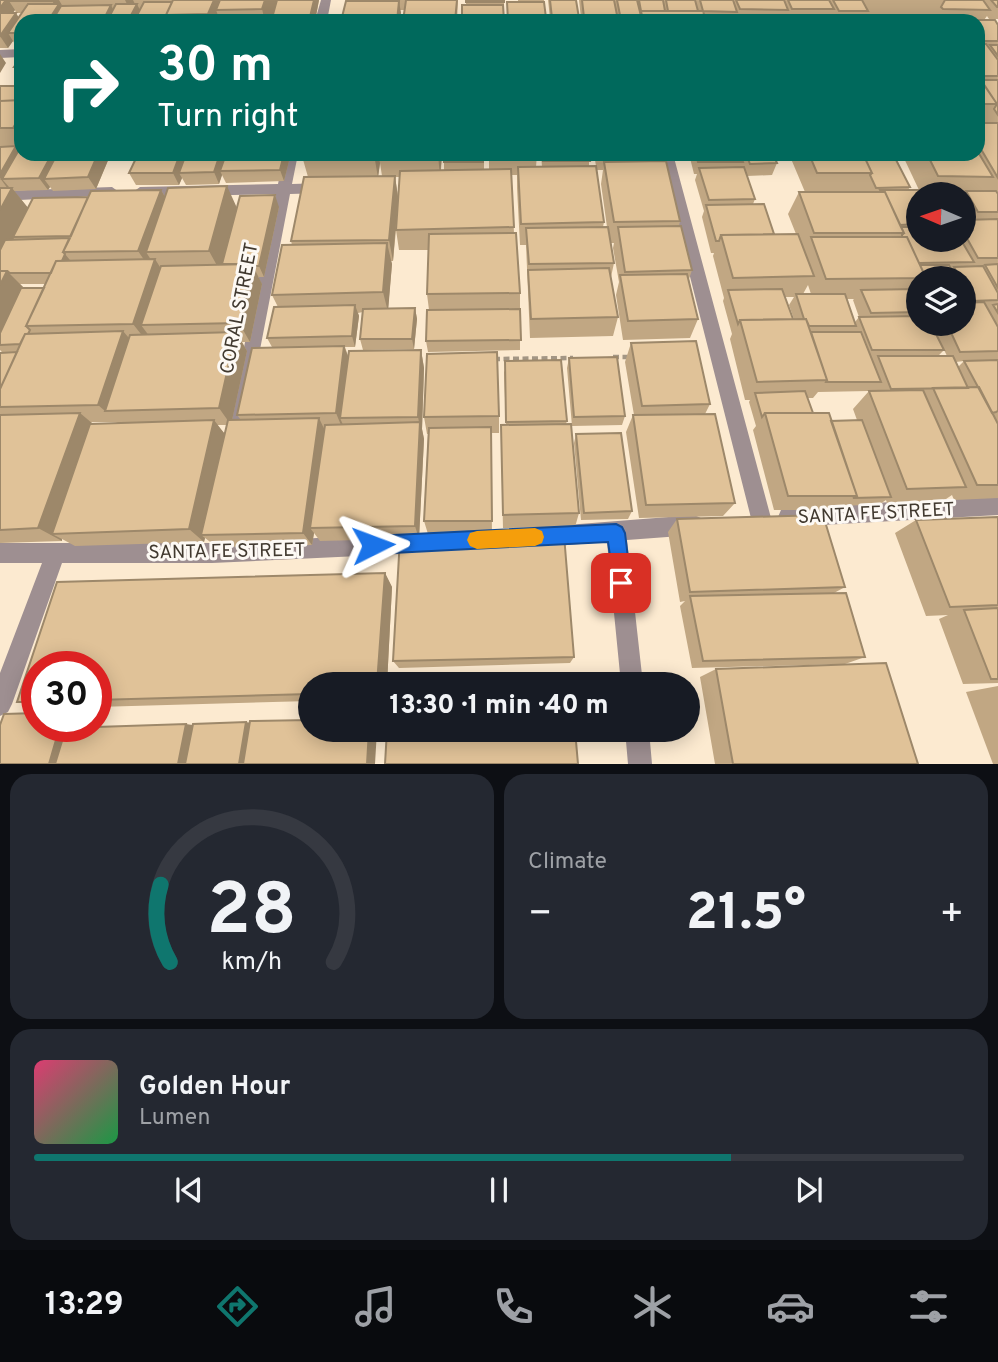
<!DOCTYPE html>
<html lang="en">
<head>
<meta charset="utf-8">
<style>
  body { margin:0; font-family:Overpass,sans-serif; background:#242831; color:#f1f3f6; height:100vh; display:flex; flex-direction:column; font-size:26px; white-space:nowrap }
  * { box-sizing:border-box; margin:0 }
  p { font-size:23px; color:#9ea1a6 }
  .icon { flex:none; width:38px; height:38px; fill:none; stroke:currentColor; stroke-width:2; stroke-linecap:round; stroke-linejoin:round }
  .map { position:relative; height:764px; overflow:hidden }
  .sheet { display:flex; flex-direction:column; gap:10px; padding:10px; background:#0d0f14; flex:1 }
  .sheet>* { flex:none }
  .guide { position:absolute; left:14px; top:14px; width:971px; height:147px; border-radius:21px; box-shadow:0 4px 18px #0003; background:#00695c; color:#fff; overflow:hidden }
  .needle { width:46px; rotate:272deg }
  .fabs { position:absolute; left:906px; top:182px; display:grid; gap:14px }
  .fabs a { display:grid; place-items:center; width:70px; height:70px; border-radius:50%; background:#171b24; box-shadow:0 4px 18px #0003; font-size:35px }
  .speed { position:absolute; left:21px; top:651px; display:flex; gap:14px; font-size:35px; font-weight:700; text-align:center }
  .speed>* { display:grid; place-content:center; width:91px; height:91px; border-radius:50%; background:#171b24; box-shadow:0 4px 18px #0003; line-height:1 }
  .speed .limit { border:10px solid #d22; background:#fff; color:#111 }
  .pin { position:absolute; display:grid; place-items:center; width:60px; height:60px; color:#fff; margin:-30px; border-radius:14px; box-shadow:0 4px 10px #0006 }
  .me { position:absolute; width:77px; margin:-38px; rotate:87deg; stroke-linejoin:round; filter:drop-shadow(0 0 5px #0008) }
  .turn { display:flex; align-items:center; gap:24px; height:147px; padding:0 28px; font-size:32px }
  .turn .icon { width:91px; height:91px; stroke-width:2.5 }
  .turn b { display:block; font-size:49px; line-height:60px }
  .big { font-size:52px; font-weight:800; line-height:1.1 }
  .sheet .card { flex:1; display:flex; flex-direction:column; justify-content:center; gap:10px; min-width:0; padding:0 24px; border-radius:21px; background:#242831 }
  .sheet .dial { align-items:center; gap:0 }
  .dial svg { height:182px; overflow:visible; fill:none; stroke:#363941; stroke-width:7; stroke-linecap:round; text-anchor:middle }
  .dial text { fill:#f1f3f6; stroke:none }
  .song { display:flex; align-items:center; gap:21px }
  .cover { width:84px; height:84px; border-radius:10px; background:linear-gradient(135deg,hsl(340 70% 55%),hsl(140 70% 35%)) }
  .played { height:7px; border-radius:4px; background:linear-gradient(90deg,#0f766e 75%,#363941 75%) }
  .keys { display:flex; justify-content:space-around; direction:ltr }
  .heat { display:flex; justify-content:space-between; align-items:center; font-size:38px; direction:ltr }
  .sheet .tiles { flex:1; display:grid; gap:10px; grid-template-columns:1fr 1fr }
  .card:last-child { grid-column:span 2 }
  .trip { position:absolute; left:298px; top:672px; width:402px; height:70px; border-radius:35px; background:#171b24; box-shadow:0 4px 18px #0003; font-weight:800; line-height:70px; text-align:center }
  .tabs { display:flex; height:112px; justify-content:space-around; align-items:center; background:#090b0e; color:#9ea1a6 }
  .tabs .icon { width:49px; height:49px }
  .tabs .active { color:#0f766e }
  .tabs b { font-size:32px; color:#f1f3f6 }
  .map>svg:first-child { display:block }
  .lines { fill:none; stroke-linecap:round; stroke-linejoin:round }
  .path { stroke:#a39684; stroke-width:4.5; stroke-dasharray:6 3.5; stroke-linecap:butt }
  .minor { fill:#9e8f91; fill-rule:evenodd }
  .wall { fill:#c1a783; fill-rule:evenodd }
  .shaded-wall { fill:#9d886a }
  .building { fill:#e0c298; stroke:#9d886a; stroke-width:2 }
  .route { fill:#1a73e8; stroke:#114b97; stroke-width:2 }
  .slow { fill:#f59e0b }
  .labels { text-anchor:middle; stroke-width:6; stroke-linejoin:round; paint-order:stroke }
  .street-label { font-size:19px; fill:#41392f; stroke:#fdf9f4 }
</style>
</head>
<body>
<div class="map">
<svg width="998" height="764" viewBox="0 0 998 764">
  <rect width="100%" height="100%" fill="#fcead0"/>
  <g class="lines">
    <path class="path" d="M613 357H632
      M494 359 573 358"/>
    <path class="minor" d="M321 0H331L327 21H315Z
      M21 49V57L0 58V50Z
      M284 154H298L292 184 325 183 332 188 325 193 290 194 242 443 240 449 233 451 226 449 224 443 276 194 140 197 133 192 140 187 278 184Z
      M659 154H673L771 518 768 525 761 528 754 525 751 518Z
      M112 187 119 192 117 195 0 201V191Z
      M998 497V515L788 527 781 524 778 517 781 510 788 507Z
      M694 515 701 518 704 525 701 532 694 535 627 540 643 684H621L607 542 541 547 534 544 531 537 534 530 541 527Z
      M422 533 429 536 432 543 429 550 422 553 212 563H62L12 704 8 712 0 716V673L42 563H0V543H212Z
      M625 730H649L652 764H628Z"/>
  </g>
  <path class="wall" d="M0 0H319L315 21H273L272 19V21H21V45L16 46 13 41 8 48H0ZM15 10 16 13H22L19 18 12 13Z
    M350 0H458L457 21 404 10H400L401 13Z
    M466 0H504V14L466 5Z
    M518 0H544L546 18H550L548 0H576L579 18H581L579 0H998V19H989L987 16 984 20 998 25V498L954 500 952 495 943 501 887 503 886 500 880 504 844 506 839 510H774L753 430 756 426 749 402 750 400H745L730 339 732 334 723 301 724 298 713 256 714 253H711L702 217 704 211 695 180 697 174H694L689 154H773L777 163 772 175 747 176 755 199 753 204 774 234H796L788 214 799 192H805L789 154H893L910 187 908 190H919L902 154H978V21H866L865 19 864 21H832L830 17 829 21H788L786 17 784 21H736L735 18 734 21H507V2H518ZM919 194H964V216L966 220H964V240H919ZM919 278H964V324H919ZM808 285 811 294H803ZM785 297H794L789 305 794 319H793ZM846 299H854L853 300 859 317 855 322ZM934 329 947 356H938L944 350ZM964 361 958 367 956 362ZM869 391 853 409 857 420 831 421 813 413 808 398H813L818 392Z
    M21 57V77L14 67Z
    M0 86H21V154H109L108 155 109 158 96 189 53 191 50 187 48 190 14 191 28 208 88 197 161 190 165 197 237 208 279 207 264 277H258L262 284 250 342H242L247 351 232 420H241L237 415 272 347 267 338 278 307 272 295 292 245 291 241 308 177 302 156V154H442L441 170H444V162L484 154V169H489V154H537L536 167H542L541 154H589V166H596L594 154H666L664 161 680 221 679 226 692 270 689 279 698 319 690 338 623 340 616 295 619 282 613 248 614 243H611L614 263 611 277 618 317 613 336 530 338 526 245H520L517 188V175H511L514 233 520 293V350L428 352 426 341 429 310 427 294 429 250H399L396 230 393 261H391L392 264 388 308H415L417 319 414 349 363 350 360 339 363 312 358 313 359 316 355 347H345L348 356 421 350 424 368 422 429 424 439 419 538 574 657 570 663 399 668 393 661 400 539 320 541 314 533 312 545 217 547 205 538 204 542 75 546 62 539V541L0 543V353H3L0 350ZM380 163 382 176H378ZM596 170H603L601 184 607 227H603L604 222ZM395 177H400L398 197ZM20 284H46L44 288H24ZM91 422H116L118 423 93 424ZM217 425H227L225 434Z
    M138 154H289L290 157 284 181 226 183 222 175 219 184 186 185 182 178 179 185H136L129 173Z
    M631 343 710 404 705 414 735 503 723 516 639 518 626 432 633 415H634L625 362Z
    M569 358 625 416 622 425 572 426 567 368Z
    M504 371 567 421 566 424 579 513 575 527 503 528 501 441 506 425Z
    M499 416V433H491L492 534H428L424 521 428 434H427L424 417Z
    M576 434 632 511 628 519 581 520 574 443Z
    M998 517V683L963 684 939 619 948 615 926 616 895 533 916 520Z
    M677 519 845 587 834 593 865 657 845 664 692 668 680 606 685 601 680 602 668 532Z
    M385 573 392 587 387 684H310V701L96 707V667H37V705L17 702 57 582Z
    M716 669 918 764H715L700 677Z
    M998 686V764H993L966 692Z"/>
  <path class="shaded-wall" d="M6 0H22L9 1 15 10 6 23 0 15V8Z
    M53 0H59L63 7V21H48L57 8 52 1Z
    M125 0H133L136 6 137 4 143 16 140 21H128L132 14Z
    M214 0H231L216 10 220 21H211L208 14Z
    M265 0H278L272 18V21H265L262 9Z
    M314 0H319L315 21H311L310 17Z
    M399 1 401 13 400 21H397Z
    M111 5 117 17 115 21H103Z
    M16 13 21 21 8 33 13 41 8 48 0 36Z
    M0 54 6 63 0 73Z
    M21 115V139L13 128Z
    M16 146 21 153 2 179 9 187 8 189 0 178V174Z
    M52 154H60L44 179 50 187 48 190 39 178Z
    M98 154H107L109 158 96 189 88 177Z
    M180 154H189L179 173 182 178 179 185 173 173Z
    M220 154H225L227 159 220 171 222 175 219 184 214 172Z
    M284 154H289L290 157 284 181 280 170Z
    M374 154H381L378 155 380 163 378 178Z
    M438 154H442L440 177Z
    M395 176 398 197 393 261 389 240Z
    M227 186 237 208 220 271 209 251Z
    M12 188 29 209 13 237 14 239 0 267V210Z
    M161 190 173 211 146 252 153 263 155 259 168 280 141 325 150 337 148 343 133 324 151 270 138 251Z
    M275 195 279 207 264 277 259 266Z
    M387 243 392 264 388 312 383 292Z
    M65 254 74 265 56 272Z
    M252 264 262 284 250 342 239 323Z
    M7 271 27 291 0 345V285Z
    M355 305 359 316 355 347 352 336Z
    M415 308 417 319 414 349 412 339Z
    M123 331 139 350 105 411 98 405Z
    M236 332 247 351 231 425 219 408Z
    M344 346 351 364 340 418 344 427 343 430 336 413Z
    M421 350 424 368 422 429 424 439 419 539 415 526 420 427 418 417Z
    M80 413 99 429 52 534 62 539V541L38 528Z
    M319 418 327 435 310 528 314 533 312 545 303 533Z
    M214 420 227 437 201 535 205 538 204 542 189 529Z
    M385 573 392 587 387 684H377Z
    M246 722 261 725 255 764H239Z
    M186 724 205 727 197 764H178Z
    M60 726H87L76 764H49Z
    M369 730H377L375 764H367Z"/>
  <path class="building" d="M0 0H6L0 8Z
    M10 0H53L52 1H9Z
    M173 0H214L208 14 166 15Z
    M220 0H265L262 9 216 10Z
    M277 0H314L310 17 272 18Z
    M406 0H457L455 21H403Z
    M466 0H504V2H466Z
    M550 0H576L579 18H552Z
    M582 0H614L617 15H593V17H584Z
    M617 0H637L641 16 620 15Z
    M639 0H663L665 11H641Z
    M666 0H695L698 11H668Z
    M700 0H733L737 12 703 11Z
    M736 0H784L788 10 740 9Z
    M788 0H829L834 9H792Z
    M833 0H862L868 11H839Z
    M945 0H983L990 10 943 9 941 7Z
    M991 0H998V7H997Z
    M346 1H399L397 21H341Z
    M144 2H172L166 15 168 19V21H134Z
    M507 2H544L546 18H536V21H508Z
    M28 4H59L48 21H21V33H8Z
    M116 4H137L128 21H107Z
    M111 5 103 21H52L61 6Z
    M462 5H503L504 21H462Z
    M641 11H703L706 21H643Z
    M0 13H16L0 36Z
    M593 15H632L633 21H594Z
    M536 18H588V21H536Z
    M921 19 922 21H881L880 20Z
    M929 20H995L998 25V41H978V21Z
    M978 44H986L998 60V76H978Z
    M990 45H998V56Z
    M21 57V67H14Z
    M978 76 997 104H978Z
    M981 80H998V115L994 109 997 104Z
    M0 86H21V100L0 101Z
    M21 100V115L13 128H0V101Z
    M978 123H998V178L978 144Z
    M16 146 0 174V147Z
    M20 148H21V154H52L39 178 2 179Z
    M978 152 993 177 938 176 927 154H978Z
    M57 154H98L88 177 44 179Z
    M138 154H180L173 173H129Z
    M186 154H220L214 172 179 173Z
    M226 154H284L280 170 220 171Z
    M302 154H374L373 156H302Z
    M378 154H438L378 155Z
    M444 154H483V162H444Z
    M543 154H589L590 161H543Z
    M696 154H740L743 162H698Z
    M746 154H773L777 163 750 164Z
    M809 154H863L872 173H817Z
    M863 154H893L910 187 876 188 870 175 872 173Z
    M666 161 680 221 614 222 604 162Z
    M596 166 604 222 521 224 518 167Z
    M744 167 755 199 709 200 699 168Z
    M511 169 514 227 396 230 400 171Z
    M395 176 389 240 291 241 304 177Z
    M227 186 209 251 146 252 168 188Z
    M0 188H12L0 210Z
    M161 190 138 251 63 252 91 191Z
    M880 190H930L933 194H919V224L900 225 885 192H881Z
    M966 191H996L998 194V212H978Z
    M799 192H885L904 233H814Z
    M275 195 259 266H253L252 264H222L240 196Z
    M88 197 71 236 13 237 33 198Z
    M764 204 774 234 721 235 719 241H716L706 205Z
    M998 219V258H978L964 233V220Z
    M681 226 692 270 625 272 618 227Z
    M608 227 614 263 529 264 526 228Z
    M901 227H919V240H961L974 262 919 263 907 237H902V235L904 233Z
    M516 233 520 293 427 294 429 234Z
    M798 234 814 276 733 278 721 235Z
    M811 237H907L926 278 826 279Z
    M70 238 63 252 65 254 62 261H56L51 273H10L7 271H0V250L5 240Z
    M387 243 383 292 272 295 282 245Z
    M155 259 133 324 26 326 56 261Z
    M252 264 239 323 141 325 161 266Z
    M998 264V288L985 265Z
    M920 265H949L956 278H926Z
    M983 266 998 293V300L972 301 964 286V278H960L954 267Z
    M609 268 618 317 531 319 528 270Z
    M0 271H7L0 285Z
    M687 274 698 319 628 321 620 275Z
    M21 288H44L26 326 30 330 28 334H25L20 344 0 345V333Z
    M782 289 793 319 740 320 738 324 728 290Z
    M916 289 919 295V312L871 313 861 290Z
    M796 294H845L856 326H809L806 319H804Z
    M984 302 998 327V351L960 352 947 324H964V303Z
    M998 304V313L993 305Z
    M355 305 352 336 267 338 274 307Z
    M415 308 412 339H360L363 309Z
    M520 309 521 340 426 341 427 310Z
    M919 316V324H931L944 350H872L859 317Z
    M806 319 827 380 757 382 740 320Z
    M123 331 98 405 0 407V389L25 334Z
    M236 332 219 408 105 411 130 335Z
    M811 332H861L881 382H826L827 380Z
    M696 341 710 404 642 406 631 343Z
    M344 346 336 413 237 415 252 348Z
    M421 350 418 417 340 418 349 351Z
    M17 352 0 389V353Z
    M497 352 499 416 424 417 427 354Z
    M878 356H953L968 388 891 389Z
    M617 357 625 416 574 417 569 358Z
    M561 360 567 421 506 422 505 361Z
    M998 360V411L996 412 992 413 964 361Z
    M979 387 998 424V485H977L933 388Z
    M923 390 966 487 907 489 869 391Z
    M805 391 813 413H765L762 417 755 393Z
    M80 413 38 528 0 530V415Z
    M765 413H829L857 496H788Z
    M715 414 735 503 646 505 633 415Z
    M319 418 303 533 201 535 228 420Z
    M214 420 189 529 52 534 90 424Z
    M862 420 891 497 853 498 857 496 831 421Z
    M420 422 415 526 310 528 325 425Z
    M571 424 579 513 503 515 501 425Z
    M491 427 492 521H424L429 428Z
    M621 433 632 511 584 513 576 434Z
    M823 515 845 587 690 592 677 519Z
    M998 517V605L950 607 916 520Z
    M564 535 574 657 393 661 400 538Z
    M385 573 377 684H310V694L96 700V667H37V702H17L57 582Z
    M846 593 865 657 703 661 690 596Z
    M998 608V679H991L964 610Z
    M886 663 918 764H733L716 669Z
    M37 713V726H60L49 764H0V725L4 714Z
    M310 720V730H369L367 764H243L250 721Z
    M246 722 239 764H185L193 724Z
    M186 724 178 764H55L66 728Z
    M387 730H575L578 764H385Z"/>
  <path class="route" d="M616 524 622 527 625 533 631 583 628 590 621 593 615 590 608 542 373 554 367 551 364 545 367 539 373 536Z"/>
  <path class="slow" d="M535 528 542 531 544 537 542 543 535 546 477 549 470 546 467 540 470 533 477 531Z"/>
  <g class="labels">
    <g class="street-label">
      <text transform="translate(238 308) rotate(-79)" y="7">CORAL STREET</text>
      <text transform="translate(876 512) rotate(-3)" y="7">SANTA FE STREET</text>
      <text transform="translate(227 550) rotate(-1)" y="7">SANTA FE STREET</text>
    </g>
  </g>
</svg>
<div class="fabs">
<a><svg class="needle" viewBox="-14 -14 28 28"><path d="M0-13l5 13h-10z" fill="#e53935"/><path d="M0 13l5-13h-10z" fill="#9ea1a6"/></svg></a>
<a><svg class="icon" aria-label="layers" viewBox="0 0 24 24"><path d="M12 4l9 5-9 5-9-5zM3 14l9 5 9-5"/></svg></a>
</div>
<div class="speed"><div class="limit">30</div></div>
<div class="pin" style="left:621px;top:583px;background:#d93025"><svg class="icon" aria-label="arrive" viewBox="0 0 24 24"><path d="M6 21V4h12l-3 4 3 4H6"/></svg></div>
<svg class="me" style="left:373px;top:545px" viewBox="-20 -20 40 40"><path d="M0-17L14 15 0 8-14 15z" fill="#1a73e8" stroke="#fff" stroke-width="4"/></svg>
<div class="trip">13:30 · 1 min · 40 m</div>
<div class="guide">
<div class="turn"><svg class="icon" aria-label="right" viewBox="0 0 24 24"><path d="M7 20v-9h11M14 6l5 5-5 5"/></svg><div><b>30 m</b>Turn right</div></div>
</div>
</div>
<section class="sheet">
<div class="tiles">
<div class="card dial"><svg viewBox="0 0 100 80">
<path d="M14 69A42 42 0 1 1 86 69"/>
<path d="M14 69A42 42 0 0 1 10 35" stroke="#0f766e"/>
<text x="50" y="56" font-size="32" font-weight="700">28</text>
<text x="50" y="72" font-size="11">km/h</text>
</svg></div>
<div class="card"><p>Climate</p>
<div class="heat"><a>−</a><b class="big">21.5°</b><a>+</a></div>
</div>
<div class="card">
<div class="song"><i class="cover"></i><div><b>Golden Hour</b><p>Lumen</p></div></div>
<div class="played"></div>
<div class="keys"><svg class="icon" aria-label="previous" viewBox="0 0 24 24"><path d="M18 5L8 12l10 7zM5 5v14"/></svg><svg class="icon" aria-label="pause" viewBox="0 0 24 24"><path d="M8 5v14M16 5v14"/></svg><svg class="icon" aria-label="next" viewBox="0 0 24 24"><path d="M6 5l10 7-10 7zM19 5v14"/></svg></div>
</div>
</div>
</section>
<nav class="tabs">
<b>13:29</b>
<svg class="icon active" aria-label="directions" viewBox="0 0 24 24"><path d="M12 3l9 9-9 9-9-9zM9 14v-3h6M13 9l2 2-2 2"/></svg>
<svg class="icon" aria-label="music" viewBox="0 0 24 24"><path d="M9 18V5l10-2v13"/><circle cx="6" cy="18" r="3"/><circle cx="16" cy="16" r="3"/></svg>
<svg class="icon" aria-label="phone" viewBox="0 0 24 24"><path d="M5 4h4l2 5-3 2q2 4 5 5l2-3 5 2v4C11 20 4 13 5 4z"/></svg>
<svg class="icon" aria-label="climate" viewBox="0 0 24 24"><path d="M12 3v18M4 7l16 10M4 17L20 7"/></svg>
<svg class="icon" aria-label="car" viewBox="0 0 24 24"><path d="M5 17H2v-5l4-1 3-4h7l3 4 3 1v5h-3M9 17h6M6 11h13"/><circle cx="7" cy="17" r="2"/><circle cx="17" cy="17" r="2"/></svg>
<svg class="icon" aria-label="filters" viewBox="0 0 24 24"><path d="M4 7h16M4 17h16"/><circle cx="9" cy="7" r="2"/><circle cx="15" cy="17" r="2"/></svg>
</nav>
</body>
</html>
